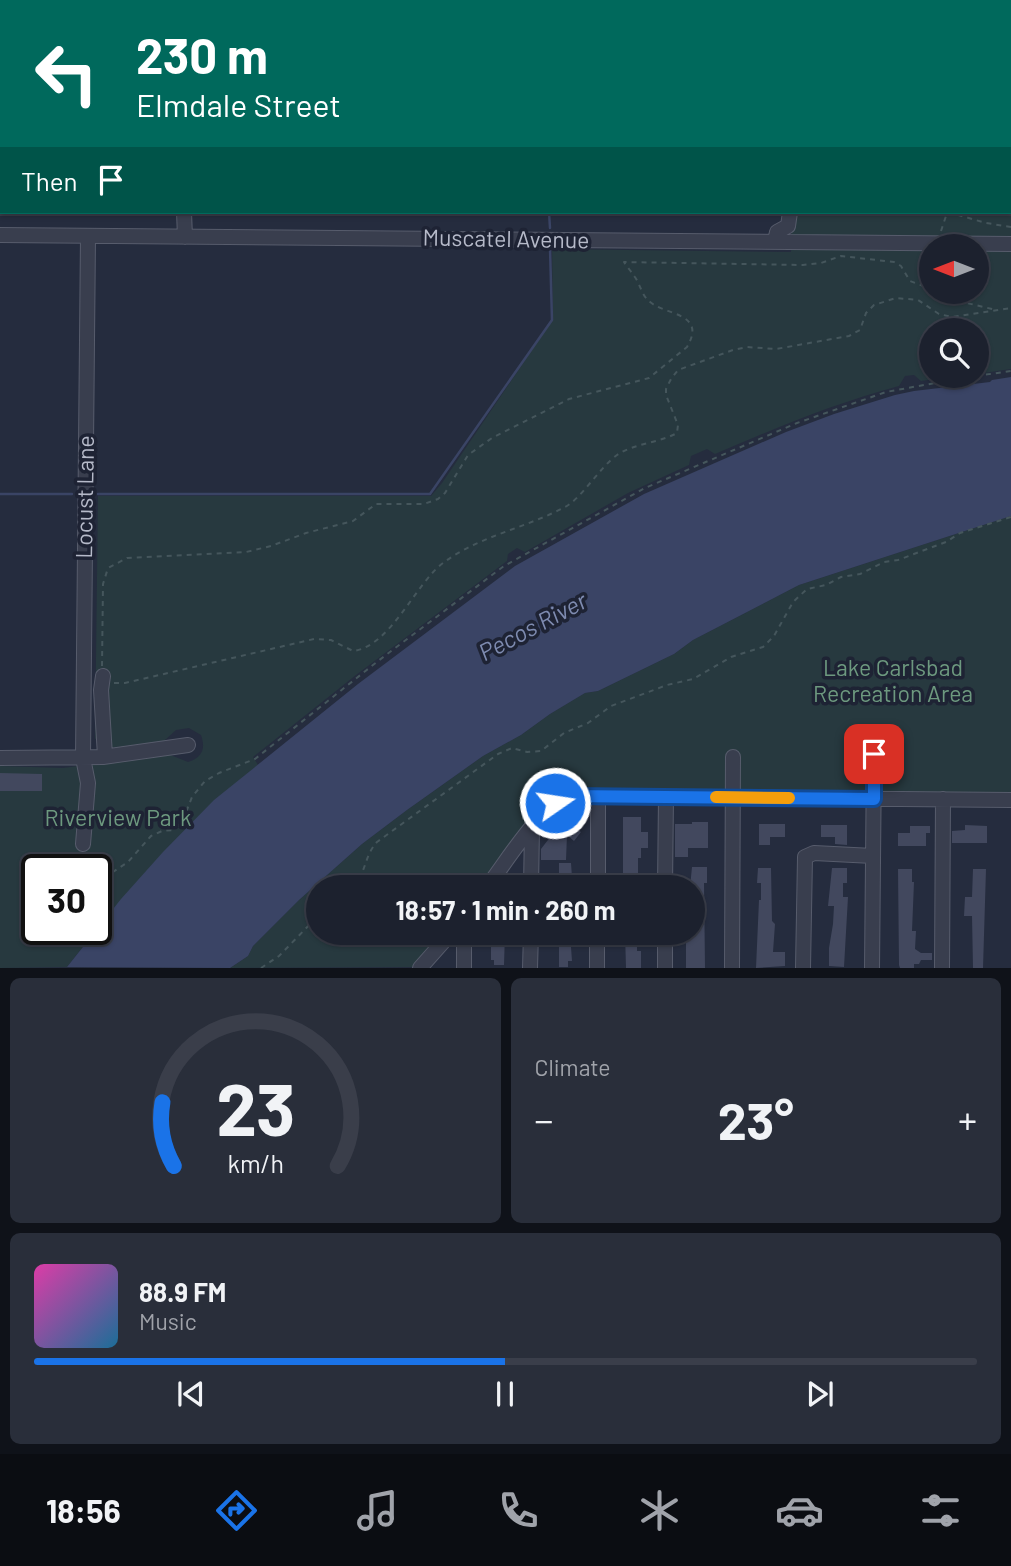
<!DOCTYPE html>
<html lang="en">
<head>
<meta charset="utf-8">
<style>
  body { margin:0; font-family:Barlow,sans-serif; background:#292e3a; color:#f1f3f6; height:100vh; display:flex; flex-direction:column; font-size:26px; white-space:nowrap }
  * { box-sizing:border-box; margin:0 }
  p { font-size:23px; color:#a0a3aa }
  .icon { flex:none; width:38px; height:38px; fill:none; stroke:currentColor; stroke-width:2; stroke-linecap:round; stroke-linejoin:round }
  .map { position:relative; height:968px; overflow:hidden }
  .details { display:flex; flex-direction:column; gap:10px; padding:10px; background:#0f1219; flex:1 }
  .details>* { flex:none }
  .hud { position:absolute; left:0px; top:0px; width:1012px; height:214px; box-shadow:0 2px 5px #0004,0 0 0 2px #3a3e4a; background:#00695c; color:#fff; overflow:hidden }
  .needle { width:46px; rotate:270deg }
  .tools { position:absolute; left:919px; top:234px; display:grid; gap:14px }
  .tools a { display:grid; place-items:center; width:70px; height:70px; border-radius:50%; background:#1c212e; box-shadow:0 2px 5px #0004,0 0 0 2px #3a3e4a; font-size:35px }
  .speed { position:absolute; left:21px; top:854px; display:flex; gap:14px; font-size:35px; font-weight:700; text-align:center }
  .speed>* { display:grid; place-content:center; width:91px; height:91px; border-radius:50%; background:#1c212e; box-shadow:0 2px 5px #0004,0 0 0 2px #3a3e4a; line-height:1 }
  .speed .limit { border:4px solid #111; border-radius:10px; background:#fff; color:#111 }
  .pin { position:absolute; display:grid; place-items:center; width:60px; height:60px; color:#fff; margin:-30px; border-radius:14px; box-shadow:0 4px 10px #0006 }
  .me { position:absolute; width:77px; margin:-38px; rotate:77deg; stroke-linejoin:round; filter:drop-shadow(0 0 5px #0008) }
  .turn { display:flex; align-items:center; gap:24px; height:147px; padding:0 21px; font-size:32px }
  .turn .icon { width:91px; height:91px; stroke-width:2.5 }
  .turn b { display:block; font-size:49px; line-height:60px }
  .then { display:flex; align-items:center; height:66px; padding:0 21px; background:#0003; gap:14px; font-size:26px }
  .big { font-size:52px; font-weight:700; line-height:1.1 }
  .details .widget { flex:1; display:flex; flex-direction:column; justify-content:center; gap:10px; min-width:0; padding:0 24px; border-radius:10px; background:#292e3a }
  .details .dial { align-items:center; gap:0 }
  .dial svg { height:182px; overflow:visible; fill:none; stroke:#3a3e4a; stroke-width:7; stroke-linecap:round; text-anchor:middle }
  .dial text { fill:#f1f3f6; stroke:none }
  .song { display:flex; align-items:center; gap:21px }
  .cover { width:84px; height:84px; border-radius:10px; background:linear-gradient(135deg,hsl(320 70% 55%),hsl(200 70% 35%)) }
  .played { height:7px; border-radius:4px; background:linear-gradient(90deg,#1a73e8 50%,#3a3e4a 50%) }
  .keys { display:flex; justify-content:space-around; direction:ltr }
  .heat { display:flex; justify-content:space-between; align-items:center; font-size:38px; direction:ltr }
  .details .tiles { flex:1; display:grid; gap:10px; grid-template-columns:1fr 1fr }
  .widget:last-child { grid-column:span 2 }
  .trip { position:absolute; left:306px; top:875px; width:399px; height:70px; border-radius:35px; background:#1c212e; box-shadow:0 2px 5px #0004,0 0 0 2px #3a3e4a; font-weight:700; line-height:70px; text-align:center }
  .tabs { display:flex; height:112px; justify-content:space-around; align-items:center; background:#0b0d12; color:#a0a3aa }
  .tabs .icon { width:49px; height:49px }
  .tabs .selected { color:#1a73e8 }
  .tabs b { font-size:32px; color:#f1f3f6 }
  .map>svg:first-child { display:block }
  .green { fill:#27393f; fill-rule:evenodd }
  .water { fill:#3a4465 }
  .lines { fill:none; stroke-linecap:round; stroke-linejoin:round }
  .stream { stroke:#3a4465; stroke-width:2.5 }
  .building { fill:#42485e }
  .minor-casing { stroke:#575c6c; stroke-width:16 }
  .path { stroke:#45565c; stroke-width:2; stroke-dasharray:5 5; stroke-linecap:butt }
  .minor { stroke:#393e4e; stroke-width:14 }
  .route-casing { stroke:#114b97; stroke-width:18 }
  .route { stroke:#1a73e8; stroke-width:12 }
  .slow { stroke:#f59e0b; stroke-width:12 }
  .labels { text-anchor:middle; stroke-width:7; stroke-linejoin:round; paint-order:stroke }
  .street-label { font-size:23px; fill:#b6bac9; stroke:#1e2334 }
  .park-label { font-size:23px; fill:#6d997f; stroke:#1e2334 }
  .water-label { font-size:24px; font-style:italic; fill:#7e8bb0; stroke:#1e2334 }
</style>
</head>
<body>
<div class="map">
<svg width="1011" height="968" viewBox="0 0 1011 968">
  <rect width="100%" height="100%" fill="#252c3e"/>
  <path class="green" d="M792 0H1011V369L977 374 976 331H931V376H957L921 381 914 375 905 376 899 386C835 403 776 428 715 454L707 449 691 456 689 465 628 493 525 552 517 548 508 554 507 561 356 675 253 757 258 765C184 825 126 892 67 967L0 968V766L63 768 168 754 188 762C202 758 206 749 201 735L189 728 176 730 164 741 108 748 106 737 95 739 98 496H431L442 483 553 319 552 249 791 252 792 212H1010V2ZM931 247H976V292H931ZM37 870H96V929H37Z
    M1011 516V800L568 796 487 887H318V933H451L420 967 230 968 248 956 253 946 299 900 362 844 407 810 483 756 521 735 550 714 585 693 598 691 674 654 693 640 799 585Z"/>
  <path class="water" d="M1011 377V516L799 585 693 640 674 654 598 691 585 693 550 714 521 735 483 756 407 810 362 844 299 900 253 946 248 956 230 968 67 967 121 899 163 852 214 800 358 684 515 566 644 494 786 432 834 414 895 395 914 391 990 382 992 380Z"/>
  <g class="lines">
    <path class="stream" d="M545 0V2
      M549 212 550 228
      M0 494H72
      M98 494H430L552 320 550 248"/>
  </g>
  <path class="building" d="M0 773 42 774V791H0Z
    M623 817H641V832H648V848H641V858H638V883H623Z
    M564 819 581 832 574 841 567 835 566 860H541V849Z
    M692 822H708V848H688V857H675V824H692Z
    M759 824H785V837H770V845H759Z
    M821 825H847V845L835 844V837H821Z
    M965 825 987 826V843H952V831L965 830Z
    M910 826H930V833H926V846H898V833H910Z
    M559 863H571L572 877H568V882H559Z
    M692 867H707V883H704L705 968H686V933H693V887H690Z
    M758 868H771L772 921 775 924 773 952H785V966L756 968 759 900H761V883H757Z
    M832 868H847V883H843V897H848L844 967 829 966V948L833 924 834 906H828Z
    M898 869H912V882H914L912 931H916L915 949 921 953H932V960H921L919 964H914V968H900L899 965Z
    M973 869H986L983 968H973L972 916H964L965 897H972Z
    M491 933H505L504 965H494V960H491Z
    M559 933H570L572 961H568V967H559Z
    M625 933H637V951H641V968H626Z"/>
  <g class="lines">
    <defs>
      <path id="minor" d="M233 0V2
        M181 2 182 0
        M790 2V0
        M184 212 185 237
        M0 235 1011 244
        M775 242 777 232 788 226 790 212
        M103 676 101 690 105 756
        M0 758 103 757 188 745
        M83 844 88 783 83 758 88 236
        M487 887C507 861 538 809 568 796L1011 800
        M531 887 532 828
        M598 887V796
        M665 887 666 797
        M420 968 451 933
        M464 968V933
        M530 968 531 933
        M597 968V933
        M665 968V933
        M732 968 733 757
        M803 968 805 857 814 853 873 856
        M872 968 874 754
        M942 968 943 799"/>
    </defs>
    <use href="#minor" class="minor-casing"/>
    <path class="path" d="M829 0 831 2
      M931 0 933 2
      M992 2V0
      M948 212 986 223 1011 227
      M941 231 947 213
      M940 292 967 303 996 310
      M976 376 1011 371
      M102 666 103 584 108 568 127 558 246 552 271 546 306 533 353 521 376 504H424L438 499 445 493 468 455 492 438 569 399 649 378 687 347C708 311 662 316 648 300 641 294 640 283 634 276 631 271 627 267 624 262L803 265 821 263 841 256 894 262 901 266 910 281 931 289
      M114 683H125L314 639 331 640 353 651C390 647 416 583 443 563 479 536 526 528 565 507 581 499 600 467 617 455 635 443 659 443 677 433L678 425 666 395V389L671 379 678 370 733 350 747 347 776 349 849 336 860 330 866 313 874 305 896 298 918 300 939 314 952 317 1011 308
      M104 878 128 862 151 836 162 831 173 830 178 826 185 815 192 797 205 781 219 773 255 759 378 661 504 566 645 488 797 423 886 392 973 376
      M353 887C366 874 364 856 377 842L498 754 512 748 527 752 541 751 564 733 588 723 611 706 667 685 693 679 731 657 763 647 774 636 793 602 807 589 826 585 841 577 860 574 884 562 898 560 946 542 960 533 1011 517
      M261 968 279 956 318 916"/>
    <use href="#minor" class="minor"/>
  </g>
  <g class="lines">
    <defs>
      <path id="route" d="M555 803 568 796 874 799V754"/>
    </defs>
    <use href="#route" class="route-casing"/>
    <use href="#route" class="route"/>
    <path class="slow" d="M716 797 789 798"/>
  </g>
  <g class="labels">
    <g class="street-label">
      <text transform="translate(506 239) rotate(1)" y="8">Muscatel Avenue</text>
      <text transform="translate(85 497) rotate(-89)" y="8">Locust Lane</text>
    </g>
    <g class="park-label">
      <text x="893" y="676">Lake Carlsbad<tspan x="893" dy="26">Recreation Area</tspan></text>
      <text x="118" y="826">Riverview Park</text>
    </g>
    <g class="water-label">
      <text transform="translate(533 627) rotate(-28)" y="8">Pecos River</text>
    </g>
  </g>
</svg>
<div class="tools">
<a><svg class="needle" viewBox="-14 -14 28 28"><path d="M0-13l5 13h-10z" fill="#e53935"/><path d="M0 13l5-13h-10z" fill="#a0a3aa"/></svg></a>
<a><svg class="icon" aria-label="search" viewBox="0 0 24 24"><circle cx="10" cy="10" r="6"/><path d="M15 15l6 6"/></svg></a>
</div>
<div class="speed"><div class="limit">30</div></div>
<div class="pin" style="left:874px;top:754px;background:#d93025"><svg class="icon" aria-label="arrive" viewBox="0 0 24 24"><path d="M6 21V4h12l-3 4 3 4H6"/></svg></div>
<svg class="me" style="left:555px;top:803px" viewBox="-20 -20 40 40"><circle r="17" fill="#1a73e8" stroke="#fff" stroke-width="3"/><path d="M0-11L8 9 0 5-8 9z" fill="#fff"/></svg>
<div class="trip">18:57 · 1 min · 260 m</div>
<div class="hud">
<div class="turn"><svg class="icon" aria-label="left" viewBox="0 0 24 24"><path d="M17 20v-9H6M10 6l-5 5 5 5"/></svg><div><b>230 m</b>Elmdale Street</div></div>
<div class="then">Then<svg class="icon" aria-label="arrive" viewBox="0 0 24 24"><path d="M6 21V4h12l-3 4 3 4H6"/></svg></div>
</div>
</div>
<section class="details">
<div class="tiles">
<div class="widget dial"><svg viewBox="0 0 100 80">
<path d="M14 69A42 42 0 1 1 86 69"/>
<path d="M14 69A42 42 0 0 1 9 41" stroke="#1a73e8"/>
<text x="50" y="56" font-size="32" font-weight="700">23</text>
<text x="50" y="72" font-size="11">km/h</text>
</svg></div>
<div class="widget"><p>Climate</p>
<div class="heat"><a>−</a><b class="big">23°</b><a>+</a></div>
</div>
<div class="widget">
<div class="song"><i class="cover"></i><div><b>88.9 FM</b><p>Music</p></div></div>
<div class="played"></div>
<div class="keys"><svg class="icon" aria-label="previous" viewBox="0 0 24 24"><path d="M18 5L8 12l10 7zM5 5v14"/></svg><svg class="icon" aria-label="pause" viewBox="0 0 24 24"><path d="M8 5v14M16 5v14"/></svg><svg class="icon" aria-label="next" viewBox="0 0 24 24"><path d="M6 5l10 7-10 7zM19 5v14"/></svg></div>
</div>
</div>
</section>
<nav class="tabs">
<b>18:56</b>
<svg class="icon selected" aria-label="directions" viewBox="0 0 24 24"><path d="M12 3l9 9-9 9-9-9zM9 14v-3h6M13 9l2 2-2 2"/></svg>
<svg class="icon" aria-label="music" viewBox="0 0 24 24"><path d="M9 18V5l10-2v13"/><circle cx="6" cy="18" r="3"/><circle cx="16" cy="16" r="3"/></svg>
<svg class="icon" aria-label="phone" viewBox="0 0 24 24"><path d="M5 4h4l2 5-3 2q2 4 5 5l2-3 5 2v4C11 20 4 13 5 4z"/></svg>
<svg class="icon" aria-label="climate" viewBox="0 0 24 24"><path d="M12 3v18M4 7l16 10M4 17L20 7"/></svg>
<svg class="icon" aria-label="car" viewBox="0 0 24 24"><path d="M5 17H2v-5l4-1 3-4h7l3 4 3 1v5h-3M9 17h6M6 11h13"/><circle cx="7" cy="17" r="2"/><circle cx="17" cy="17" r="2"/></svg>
<svg class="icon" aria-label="filters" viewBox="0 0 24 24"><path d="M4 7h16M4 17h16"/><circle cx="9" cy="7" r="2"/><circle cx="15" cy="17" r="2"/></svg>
</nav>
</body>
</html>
